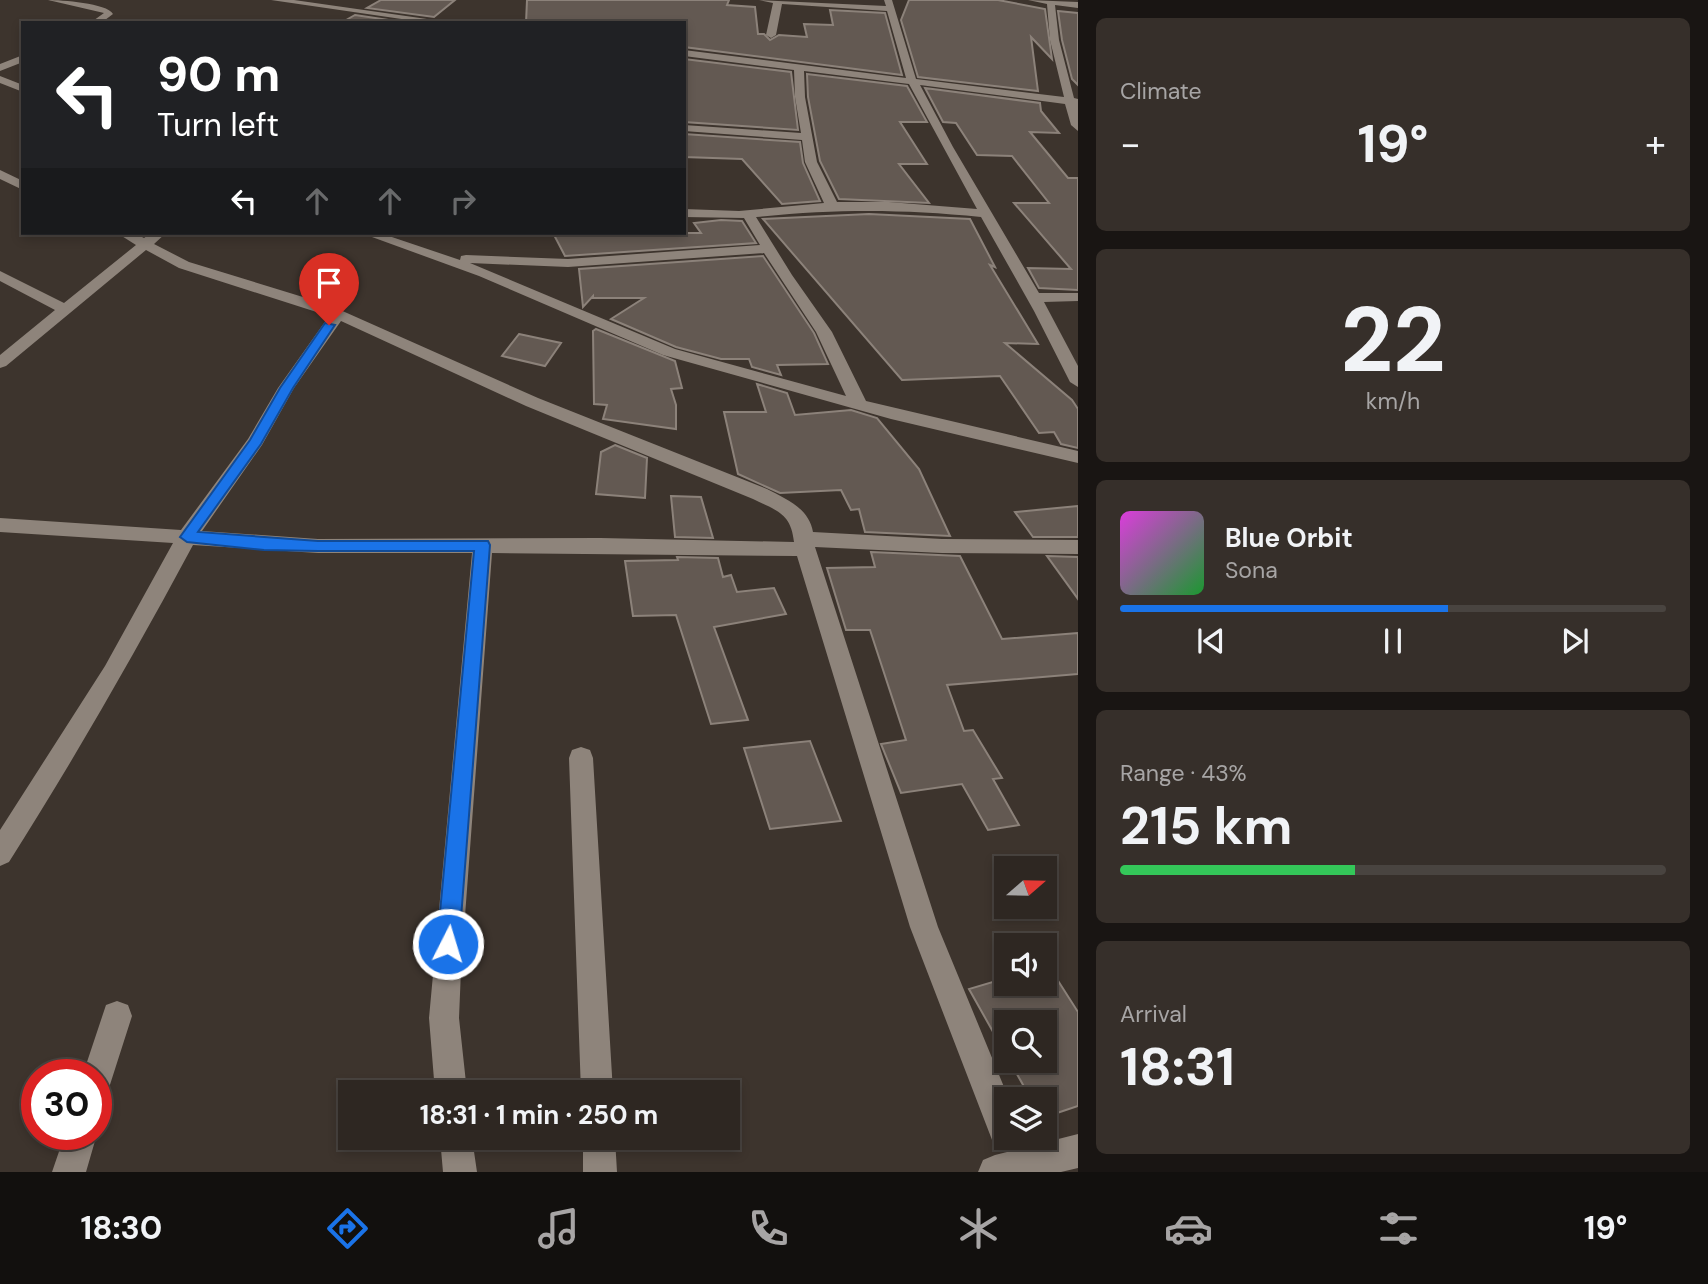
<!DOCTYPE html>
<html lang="en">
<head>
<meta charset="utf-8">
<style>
  body { margin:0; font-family:"DM Sans",sans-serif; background:#362f2a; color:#f1f3f6; height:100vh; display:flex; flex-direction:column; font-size:26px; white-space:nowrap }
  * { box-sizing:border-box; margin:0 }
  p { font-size:23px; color:#a7a5a5 }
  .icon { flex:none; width:38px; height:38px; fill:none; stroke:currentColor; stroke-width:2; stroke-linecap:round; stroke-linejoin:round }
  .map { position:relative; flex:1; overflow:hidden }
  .drawer { display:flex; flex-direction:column; gap:18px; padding:18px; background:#191513; width:630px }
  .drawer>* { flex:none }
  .guide { position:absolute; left:21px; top:21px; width:665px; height:214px; border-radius:0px; box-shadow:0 4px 10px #0003,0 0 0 2px #494440; background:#202124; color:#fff; overflow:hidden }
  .needle { width:46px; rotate:70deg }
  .controls { position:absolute; left:994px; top:856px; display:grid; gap:14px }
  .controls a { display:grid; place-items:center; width:63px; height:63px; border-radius:0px; background:#2e2722; box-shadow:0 4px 10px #0003,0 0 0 2px #494440; font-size:35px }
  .speed { position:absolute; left:21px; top:1059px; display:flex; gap:14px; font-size:35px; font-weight:700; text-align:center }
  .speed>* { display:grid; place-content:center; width:91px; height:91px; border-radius:50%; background:#2e2722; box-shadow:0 4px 10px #0003,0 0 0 2px #494440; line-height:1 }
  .speed .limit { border:10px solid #d22; background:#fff; color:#111 }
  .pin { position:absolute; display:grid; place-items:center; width:60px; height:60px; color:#fff; margin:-72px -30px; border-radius:50% 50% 50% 0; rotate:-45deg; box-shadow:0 0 7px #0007 }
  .pin .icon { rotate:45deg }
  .me { position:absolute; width:77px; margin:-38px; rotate:5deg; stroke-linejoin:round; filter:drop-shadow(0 0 5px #0008) }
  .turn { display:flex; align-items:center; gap:24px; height:147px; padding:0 21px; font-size:32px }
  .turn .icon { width:91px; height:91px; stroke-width:2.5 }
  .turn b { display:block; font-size:49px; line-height:60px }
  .lanes { display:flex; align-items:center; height:66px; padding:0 21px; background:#0003; justify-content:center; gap:35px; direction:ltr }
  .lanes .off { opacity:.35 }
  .big { font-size:52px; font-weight:700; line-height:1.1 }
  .drawer .widget { flex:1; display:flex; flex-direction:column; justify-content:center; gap:10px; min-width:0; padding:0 24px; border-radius:10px; background:#362f2a }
  .drawer .dial { align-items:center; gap:0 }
  .dial b { font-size:91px; line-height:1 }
  .song { display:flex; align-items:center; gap:21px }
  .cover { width:84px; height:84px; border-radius:10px; background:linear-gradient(135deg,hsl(300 70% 55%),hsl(130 70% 35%)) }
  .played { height:7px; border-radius:4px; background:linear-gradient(90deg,#1a73e8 60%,#494440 60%) }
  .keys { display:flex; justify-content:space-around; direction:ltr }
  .heat { display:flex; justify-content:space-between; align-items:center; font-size:38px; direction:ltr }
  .charge { height:10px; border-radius:5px; background:linear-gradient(90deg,#34c759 43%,#494440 0) }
  .trip { position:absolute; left:338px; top:1080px; width:402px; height:70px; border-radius:0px; background:#2e2722; box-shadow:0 4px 10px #0003,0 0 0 2px #494440; font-weight:700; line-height:70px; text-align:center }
  .tabs { display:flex; height:112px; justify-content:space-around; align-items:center; background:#12100e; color:#a7a5a5 }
  .tabs .icon { width:49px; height:49px }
  .tabs .active { color:#1a73e8 }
  .tabs b { font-size:32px; color:#f1f3f6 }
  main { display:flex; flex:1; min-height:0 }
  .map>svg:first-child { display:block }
  .building { fill:#635952; stroke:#8c827a; stroke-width:2 }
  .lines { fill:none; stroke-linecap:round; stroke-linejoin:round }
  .minor { fill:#8e847b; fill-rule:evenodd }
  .route { fill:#1a73e8; stroke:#114b97; stroke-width:2 }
</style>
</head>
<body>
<main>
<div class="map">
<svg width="1078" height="1172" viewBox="0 0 1078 1172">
  <rect width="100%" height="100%" fill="#3d342d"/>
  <path class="building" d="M381 0H455L434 17 367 8Z
    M527 0H729L727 5 755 7 758 34H764L770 40 779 35 807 37 804 24 833 25 830 10 885 13 902 75 684 47V23H526Z
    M909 0H998L1045 9 1052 59 1031 37 1038 91 918 77 901 20Z
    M1058 11 1078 13V85L1072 79 1062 40Z
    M355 15 409 23H341Z
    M684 59 791 72 798 130 684 122Z
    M807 74 907 86 927 122H900L927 164H899L929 203 839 199 820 161 808 97Z
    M925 88 1040 103 1041 111 1059 133 1030 132 1068 178H1078V290L1039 288 1028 268 1071 269 1014 203H1049L1012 156 977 155 956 123 943 122Z
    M684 134 800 142 803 163 820 201 782 204 742 159 684 157Z
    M869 214 970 219 995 267 990 265 1038 344 1005 343 1072 400 1078 409V448L1061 444 1054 432 1039 433 1000 376 902 380 763 219Z
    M721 220 742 221 756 243 565 256 553 233H701L694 223Z
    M763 256 814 333 828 364 777 365 781 375 752 367 749 359H721L676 347 611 319 644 298H593V296L583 307 579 269Z
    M596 329 675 361 682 388 671 389 676 405V429L603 419 607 405 594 404 593 331Z
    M519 334 561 343 545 366 502 356Z
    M757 384 787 393 795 415 851 410 877 418 919 469 950 536 865 532 859 509 851 510 841 490 780 493 738 474 724 412H766Z
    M615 445 647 458 645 498 596 494 601 452Z
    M671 496 701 497 713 538 675 537Z
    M1078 506V537H1033L1015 512Z
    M871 552 960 556 1002 639 1078 633V674L947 685 964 731 973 730 1002 778 993 779 1019 825 988 830 962 784 901 793 881 744 906 740 870 630H846L827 568 875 567Z
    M1047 556 1078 557V599Z
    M677 557 718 558 723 577 731 575 737 592 774 588 786 614 714 627 748 720 711 724 676 615 633 616 625 561 678 560Z
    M810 741 841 821 770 829 744 748Z
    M1048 965 1078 1012V1106L1045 1117V1099H1031L1009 1060H1045V1022H1006V1055L969 989 1006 978V984H1045V966Z"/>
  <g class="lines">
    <path class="minor" d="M48 0C61 0 107 3 113 14L101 23H90L104 13Z
      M271 0H294L455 23H429Z
      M759 0 886 6 884 0H892L916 79 1064 97 1050 40 1047 4 1028 0 1078 2V8L1055 5 1059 40 1074 98 1078 99V131L1071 125 1065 104 920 85 953 147 1039 293H1078V301L1044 302 1078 366V387L1070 382 1034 311 981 217C902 209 835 209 756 217L792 275 832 332 866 401 1078 451V463L891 419 663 355 479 276 361 233H380L460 260 461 256 466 255 568 259 760 245 744 218 684 217V209L739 211 824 203 805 162 802 140 684 131V125L801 133 795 97 794 70 684 56V50L906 78 887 11 782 4 776 35 771 38 766 35 773 3ZM804 71 909 84 977 209 889 202H837L817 162 805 97ZM764 253 816 332 846 396 675 349 470 263 568 267Z
      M23 55V62L0 71V64Z
      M0 76 23 85V92L0 83Z
      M0 170 23 181V190L0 179Z
      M117 233H134L144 238 151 233H166L154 244 189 262 329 305 538 398 767 489C786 499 809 508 813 532L942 539 1078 540V554L942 553 815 547 938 927 1009 1099H1006V1138H1021L1018 1145 1006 1149 994 1145 910 927 797 556 492 553 461 970 459 1018 467 1092H435L429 1018 472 553H318L193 545C135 653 75 758 9 862L0 866V830L105 666 173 543 0 532V518L181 530 248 439 278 388 329 316 179 268 146 250 6 366 0 368V355L55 310 0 281V271L64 303 136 245ZM341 321 526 406 753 499C777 511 791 513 794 542L600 538 318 539 202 531 262 445 294 388Z
      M581 747 590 750 593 758 613 1092H581L569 758 572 750Z
      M117 1001 128 1005 132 1016 107 1094 96 1099V1074H83L106 1005Z
      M96 1131 97 1134 86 1172H52L65 1134H96Z
      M1078 1134V1168L1061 1172H978L983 1160 995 1155Z
      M440 1138H472L477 1172H443Z
      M583 1138H615L617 1172H583Z"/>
  </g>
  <path class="route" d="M325 323 335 325 293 388 261 444 198 532 318 541H488L490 545 459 944 456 951 448 954 441 951 437 944 474 551H318L264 550 187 542 180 537 250 440 280 388Z"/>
</svg>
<div class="controls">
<a><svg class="needle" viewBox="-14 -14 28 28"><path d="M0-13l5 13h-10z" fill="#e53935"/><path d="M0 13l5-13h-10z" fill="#a7a5a5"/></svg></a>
<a><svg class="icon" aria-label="sound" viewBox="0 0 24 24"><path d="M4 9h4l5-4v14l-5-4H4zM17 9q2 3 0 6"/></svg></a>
<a><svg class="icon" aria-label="search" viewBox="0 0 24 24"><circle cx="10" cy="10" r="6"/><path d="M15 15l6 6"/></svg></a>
<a><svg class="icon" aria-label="layers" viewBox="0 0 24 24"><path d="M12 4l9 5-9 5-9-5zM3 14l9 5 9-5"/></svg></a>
</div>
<div class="speed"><div class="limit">30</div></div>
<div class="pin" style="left:329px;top:325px;background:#d93025"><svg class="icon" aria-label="arrive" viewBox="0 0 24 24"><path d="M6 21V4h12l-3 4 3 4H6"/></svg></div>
<svg class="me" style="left:448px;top:944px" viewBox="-20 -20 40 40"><circle r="17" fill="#1a73e8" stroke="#fff" stroke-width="3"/><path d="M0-11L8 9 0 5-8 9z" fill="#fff"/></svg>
<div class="trip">18:31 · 1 min · 250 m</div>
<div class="guide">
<div class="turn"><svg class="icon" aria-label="left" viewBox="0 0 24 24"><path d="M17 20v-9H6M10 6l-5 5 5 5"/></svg><div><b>90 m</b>Turn left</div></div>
<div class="lanes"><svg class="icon" aria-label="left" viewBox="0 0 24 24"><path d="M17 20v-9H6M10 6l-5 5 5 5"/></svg><svg class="icon off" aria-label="ahead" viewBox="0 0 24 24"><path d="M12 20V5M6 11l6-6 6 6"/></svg><svg class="icon off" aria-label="ahead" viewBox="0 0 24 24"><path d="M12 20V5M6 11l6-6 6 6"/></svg><svg class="icon off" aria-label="right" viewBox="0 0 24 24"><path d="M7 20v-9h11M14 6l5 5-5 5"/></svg></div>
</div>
</div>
<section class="drawer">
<div class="widget"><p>Climate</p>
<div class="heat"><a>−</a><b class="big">19°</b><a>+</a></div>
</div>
<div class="widget dial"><b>22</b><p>km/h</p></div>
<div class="widget">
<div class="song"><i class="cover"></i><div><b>Blue Orbit</b><p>Sona</p></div></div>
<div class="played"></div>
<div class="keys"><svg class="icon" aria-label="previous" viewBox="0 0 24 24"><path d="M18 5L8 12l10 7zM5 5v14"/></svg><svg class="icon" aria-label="pause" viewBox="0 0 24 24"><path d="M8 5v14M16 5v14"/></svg><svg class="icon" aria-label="next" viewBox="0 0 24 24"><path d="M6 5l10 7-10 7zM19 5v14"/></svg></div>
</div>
<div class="widget"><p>Range · 43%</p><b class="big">215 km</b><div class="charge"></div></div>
<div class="widget"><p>Arrival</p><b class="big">18:31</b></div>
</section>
</main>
<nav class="tabs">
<b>18:30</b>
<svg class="icon active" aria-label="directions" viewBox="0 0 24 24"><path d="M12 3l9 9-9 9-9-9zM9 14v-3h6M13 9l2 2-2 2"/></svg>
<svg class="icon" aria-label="music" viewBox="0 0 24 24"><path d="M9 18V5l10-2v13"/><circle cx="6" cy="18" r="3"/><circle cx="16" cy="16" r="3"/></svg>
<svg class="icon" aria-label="phone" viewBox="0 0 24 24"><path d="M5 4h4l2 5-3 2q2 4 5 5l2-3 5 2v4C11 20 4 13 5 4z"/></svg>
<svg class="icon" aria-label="climate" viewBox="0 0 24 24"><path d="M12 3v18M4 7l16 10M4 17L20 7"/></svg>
<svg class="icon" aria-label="car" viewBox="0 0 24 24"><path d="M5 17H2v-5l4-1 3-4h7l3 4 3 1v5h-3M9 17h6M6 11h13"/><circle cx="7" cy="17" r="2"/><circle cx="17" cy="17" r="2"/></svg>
<svg class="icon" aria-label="filters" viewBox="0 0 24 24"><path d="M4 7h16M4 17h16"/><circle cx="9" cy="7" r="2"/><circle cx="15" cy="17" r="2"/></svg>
<b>19°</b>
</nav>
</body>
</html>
